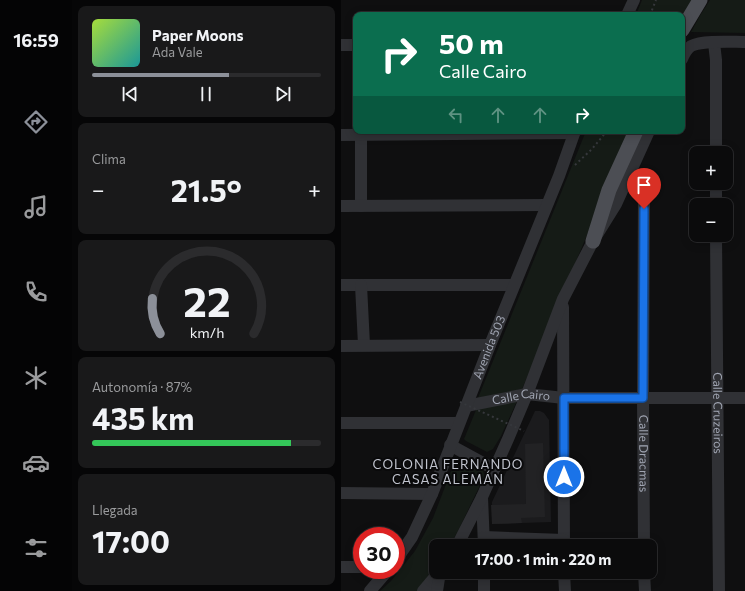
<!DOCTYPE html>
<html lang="es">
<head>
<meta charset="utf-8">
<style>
  body { margin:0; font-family:Commissioner,sans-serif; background:#19191a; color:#f1f3f6; height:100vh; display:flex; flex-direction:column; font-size:15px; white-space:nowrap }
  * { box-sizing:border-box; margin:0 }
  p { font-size:13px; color:#9a9b9d }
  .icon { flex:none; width:22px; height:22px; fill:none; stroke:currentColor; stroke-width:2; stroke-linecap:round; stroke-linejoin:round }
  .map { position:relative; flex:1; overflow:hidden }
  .drawer { display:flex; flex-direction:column; gap:6px; padding:6px; background:#060607; width:269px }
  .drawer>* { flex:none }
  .hud { position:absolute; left:12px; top:12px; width:332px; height:122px; border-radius:8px; box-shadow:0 2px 10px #0003,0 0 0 1px #2b2b2d; background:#0b6e4f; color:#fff; overflow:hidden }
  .tools { position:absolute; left:348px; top:146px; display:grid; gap:8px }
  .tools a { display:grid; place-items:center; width:44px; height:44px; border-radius:8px; background:#0b0b0c; box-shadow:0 2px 10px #0003,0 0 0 1px #2b2b2d; font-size:20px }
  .speed { position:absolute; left:12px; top:527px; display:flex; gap:8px; font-size:20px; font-weight:700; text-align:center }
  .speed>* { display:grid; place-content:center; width:52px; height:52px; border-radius:50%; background:#0b0b0c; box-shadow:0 2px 10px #0003,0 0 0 1px #2b2b2d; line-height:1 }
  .speed .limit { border:6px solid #d22; background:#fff; color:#111 }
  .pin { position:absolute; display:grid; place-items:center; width:34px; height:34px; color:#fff; margin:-41px -17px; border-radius:50% 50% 50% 0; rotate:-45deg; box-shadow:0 0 4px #0007 }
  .pin .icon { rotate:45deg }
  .me { position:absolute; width:44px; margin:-22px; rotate:0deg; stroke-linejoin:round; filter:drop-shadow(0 0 3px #0008) }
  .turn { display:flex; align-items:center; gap:14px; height:84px; padding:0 20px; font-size:18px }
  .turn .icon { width:52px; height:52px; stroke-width:2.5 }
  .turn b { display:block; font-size:28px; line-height:34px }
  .lanes { display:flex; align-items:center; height:38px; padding:0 20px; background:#0003; justify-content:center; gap:20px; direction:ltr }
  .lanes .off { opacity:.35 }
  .big { font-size:30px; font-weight:700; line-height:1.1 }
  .drawer .card { flex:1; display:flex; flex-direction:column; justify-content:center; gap:6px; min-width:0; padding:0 14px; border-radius:8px; background:#19191a }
  .drawer .dial { align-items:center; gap:0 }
  .dial svg { height:104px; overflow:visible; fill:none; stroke:#2b2b2d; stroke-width:7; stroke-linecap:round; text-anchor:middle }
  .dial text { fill:#f1f3f6; stroke:none }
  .song { display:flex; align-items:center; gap:12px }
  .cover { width:48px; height:48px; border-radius:6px; background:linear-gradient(135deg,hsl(80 70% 55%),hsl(180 70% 35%)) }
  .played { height:4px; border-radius:2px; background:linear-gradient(90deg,#8c9099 60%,#2b2b2d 60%) }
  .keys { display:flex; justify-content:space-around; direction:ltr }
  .heat { display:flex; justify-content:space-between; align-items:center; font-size:22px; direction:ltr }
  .charge { height:6px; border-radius:3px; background:linear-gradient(90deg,#34c759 87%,#2b2b2d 0) }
  .trip { position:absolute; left:88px; top:539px; width:228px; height:40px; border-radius:8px; background:#0b0b0c; box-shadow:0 2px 10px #0003,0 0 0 1px #2b2b2d; font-weight:700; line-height:40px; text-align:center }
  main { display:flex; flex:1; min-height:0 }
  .dock { display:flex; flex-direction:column; width:72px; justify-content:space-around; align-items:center; background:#040405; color:#9a9b9d }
  .dock .icon { width:28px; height:28px }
  .dock .on { color:#8c9099 }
  .dock b { font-size:18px; color:#f1f3f6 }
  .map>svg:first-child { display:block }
  .built { fill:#1b1b1d }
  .green { fill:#151b16 }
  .building { fill:#222224 }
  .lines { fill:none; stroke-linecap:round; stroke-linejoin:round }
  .path { stroke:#36383c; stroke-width:2; stroke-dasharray:2 3; stroke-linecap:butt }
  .minor { stroke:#303135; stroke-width:12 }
  .major { stroke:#4c4e54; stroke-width:15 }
  .path-bridge { stroke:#36383c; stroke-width:2; stroke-dasharray:2 3; stroke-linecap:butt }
  .route-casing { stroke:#114b97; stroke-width:10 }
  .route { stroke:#1a73e8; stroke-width:7 }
  .labels { text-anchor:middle; stroke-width:4; stroke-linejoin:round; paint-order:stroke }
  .street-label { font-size:12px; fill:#a0a5b2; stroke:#0a0a0b }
  .neighbourhood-label { font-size:13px; letter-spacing:1px; fill:#c1c4ce; stroke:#0a0a0b }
</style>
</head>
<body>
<main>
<nav class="dock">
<b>16:59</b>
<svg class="icon on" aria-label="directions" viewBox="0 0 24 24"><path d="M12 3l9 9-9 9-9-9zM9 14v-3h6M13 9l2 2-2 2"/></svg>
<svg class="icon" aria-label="music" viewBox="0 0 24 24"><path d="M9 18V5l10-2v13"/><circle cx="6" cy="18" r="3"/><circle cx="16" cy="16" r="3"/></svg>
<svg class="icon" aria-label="phone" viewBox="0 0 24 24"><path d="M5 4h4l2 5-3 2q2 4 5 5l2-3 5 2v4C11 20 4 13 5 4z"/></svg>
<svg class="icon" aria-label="climate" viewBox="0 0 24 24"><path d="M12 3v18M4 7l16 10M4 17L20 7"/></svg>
<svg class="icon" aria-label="car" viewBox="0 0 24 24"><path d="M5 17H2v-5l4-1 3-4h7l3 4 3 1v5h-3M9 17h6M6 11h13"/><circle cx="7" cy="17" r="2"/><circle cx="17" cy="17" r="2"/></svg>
<svg class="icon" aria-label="filters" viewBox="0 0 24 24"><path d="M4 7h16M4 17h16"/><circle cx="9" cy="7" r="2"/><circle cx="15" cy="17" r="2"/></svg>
</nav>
<section class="drawer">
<div class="card">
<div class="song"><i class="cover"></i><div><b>Paper Moons</b><p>Ada Vale</p></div></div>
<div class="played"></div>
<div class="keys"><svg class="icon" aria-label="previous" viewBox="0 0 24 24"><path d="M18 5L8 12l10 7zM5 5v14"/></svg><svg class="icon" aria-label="pause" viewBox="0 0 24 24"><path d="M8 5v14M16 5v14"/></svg><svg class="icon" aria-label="next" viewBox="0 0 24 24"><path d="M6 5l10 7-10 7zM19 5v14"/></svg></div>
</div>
<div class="card"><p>Clima</p>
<div class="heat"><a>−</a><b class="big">21.5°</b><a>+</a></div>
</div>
<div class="card dial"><svg viewBox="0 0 100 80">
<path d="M14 69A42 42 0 1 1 86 69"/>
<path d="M14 69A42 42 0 0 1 8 42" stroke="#8c9099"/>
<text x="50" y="56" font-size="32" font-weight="700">22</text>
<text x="50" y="72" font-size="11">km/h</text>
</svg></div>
<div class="card"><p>Autonomía · 87%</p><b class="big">435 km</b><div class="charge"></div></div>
<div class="card"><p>Llegada</p><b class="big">17:00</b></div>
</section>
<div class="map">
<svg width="404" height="591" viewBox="0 0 404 591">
  <rect width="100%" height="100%" fill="#0f0f10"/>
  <path class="built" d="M194 411H199L203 413 208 420 210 522 151 524V502Z"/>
  <path class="green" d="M301 0H352L341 19V15H295Z
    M369 0H404V33L350 32 360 14Z
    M245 131H290L181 389 137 398Z
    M177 399 160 436 152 449 146 452 125 441 123 439 135 410Z
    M122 461C129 463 143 466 143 475 143 477 142 479 141 481L116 533 108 546H95V566L76 591H39L50 581 74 551 92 518 112 466 116 462Z"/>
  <path class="building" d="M202 443 204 517 180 518 181 523 151 524 150 505 185 504 184 444Z"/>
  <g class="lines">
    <path class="path" d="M309 15 315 0
      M234 165 251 149 266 131"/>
    <g class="minor">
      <path d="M286 15 293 0"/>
      <path d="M373 43 375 60V153"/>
      <path d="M0 45H15"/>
      <path d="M341 59C343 54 346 49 350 46 362 40 390 42 404 42"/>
      <path d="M20 134V206"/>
      <path d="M0 135 233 133"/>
      <path id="s1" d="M288 175 300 188 303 193 302 398 303 546"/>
      <path d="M375 183V205"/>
      <path d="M0 206 205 205"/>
      <path id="s2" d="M375 235 378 591"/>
      <path d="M0 285H173"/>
      <path d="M20 285 23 345"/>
      <path d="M222 307 223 546"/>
      <path d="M0 346 149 345"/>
      <path id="s3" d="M125 406 186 394 223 398H404"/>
      <path d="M0 423H118"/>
      <path d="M109 445 153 469"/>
      <path d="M0 493 91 494"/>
      <path d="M141 497 143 546"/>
      <path d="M143 537 223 540"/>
      <path d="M116 546 141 497 167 439 186 394 222 299 252 241 275 204 308 131"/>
      <path id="s4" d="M55 560 71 537 91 494 149 345 218 176 234 131"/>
      <path d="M0 567H21"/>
      <path d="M143 572V591"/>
      <path d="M223 572 224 591"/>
      <path d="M303 572 304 591"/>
      <path d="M29 591 47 570"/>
      <path d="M82 591 98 572"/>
      <path d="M96 591 99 572"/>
    </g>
    <path class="major" d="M341 30 359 0
      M252 241 268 190 295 131"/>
    <path class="path-bridge" d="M119 402 183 431"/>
  </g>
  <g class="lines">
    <defs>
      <path id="route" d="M223 477V398H302L303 209"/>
    </defs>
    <use href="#route" class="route-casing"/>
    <use href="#route" class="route"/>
  </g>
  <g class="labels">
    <g class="street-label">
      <text dy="4" stroke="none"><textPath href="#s4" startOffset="233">Avenida 503</textPath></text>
      <text dy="4" stroke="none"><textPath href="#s3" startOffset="56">Calle Cairo</textPath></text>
      <text dy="4" stroke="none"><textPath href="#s2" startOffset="178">Calle Cruzeiros</textPath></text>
      <text dy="4" stroke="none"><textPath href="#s1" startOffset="284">Calle Dracmas</textPath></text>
    </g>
    <g class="neighbourhood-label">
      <text x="107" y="469">COLONIA FERNANDO<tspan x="107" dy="15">CASAS ALEMÁN</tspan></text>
    </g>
  </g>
</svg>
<div class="tools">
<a>+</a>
<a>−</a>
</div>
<div class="speed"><div class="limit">30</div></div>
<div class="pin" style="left:303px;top:209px;background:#d93025"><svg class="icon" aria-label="arrive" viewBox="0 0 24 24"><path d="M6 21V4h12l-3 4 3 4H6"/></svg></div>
<svg class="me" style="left:223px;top:477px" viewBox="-20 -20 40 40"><circle r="17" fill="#1a73e8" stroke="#fff" stroke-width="3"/><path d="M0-11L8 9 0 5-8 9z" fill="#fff"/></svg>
<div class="trip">17:00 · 1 min · 220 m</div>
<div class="hud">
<div class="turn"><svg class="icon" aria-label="right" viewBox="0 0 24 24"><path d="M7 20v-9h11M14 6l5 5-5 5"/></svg><div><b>50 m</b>Calle Cairo</div></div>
<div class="lanes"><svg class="icon off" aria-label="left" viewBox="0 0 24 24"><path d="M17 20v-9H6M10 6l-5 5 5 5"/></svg><svg class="icon off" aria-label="ahead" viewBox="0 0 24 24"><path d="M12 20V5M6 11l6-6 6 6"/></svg><svg class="icon off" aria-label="ahead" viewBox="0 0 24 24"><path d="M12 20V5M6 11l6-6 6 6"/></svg><svg class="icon" aria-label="right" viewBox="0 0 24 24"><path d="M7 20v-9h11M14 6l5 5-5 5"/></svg></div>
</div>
</div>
</main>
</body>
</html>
